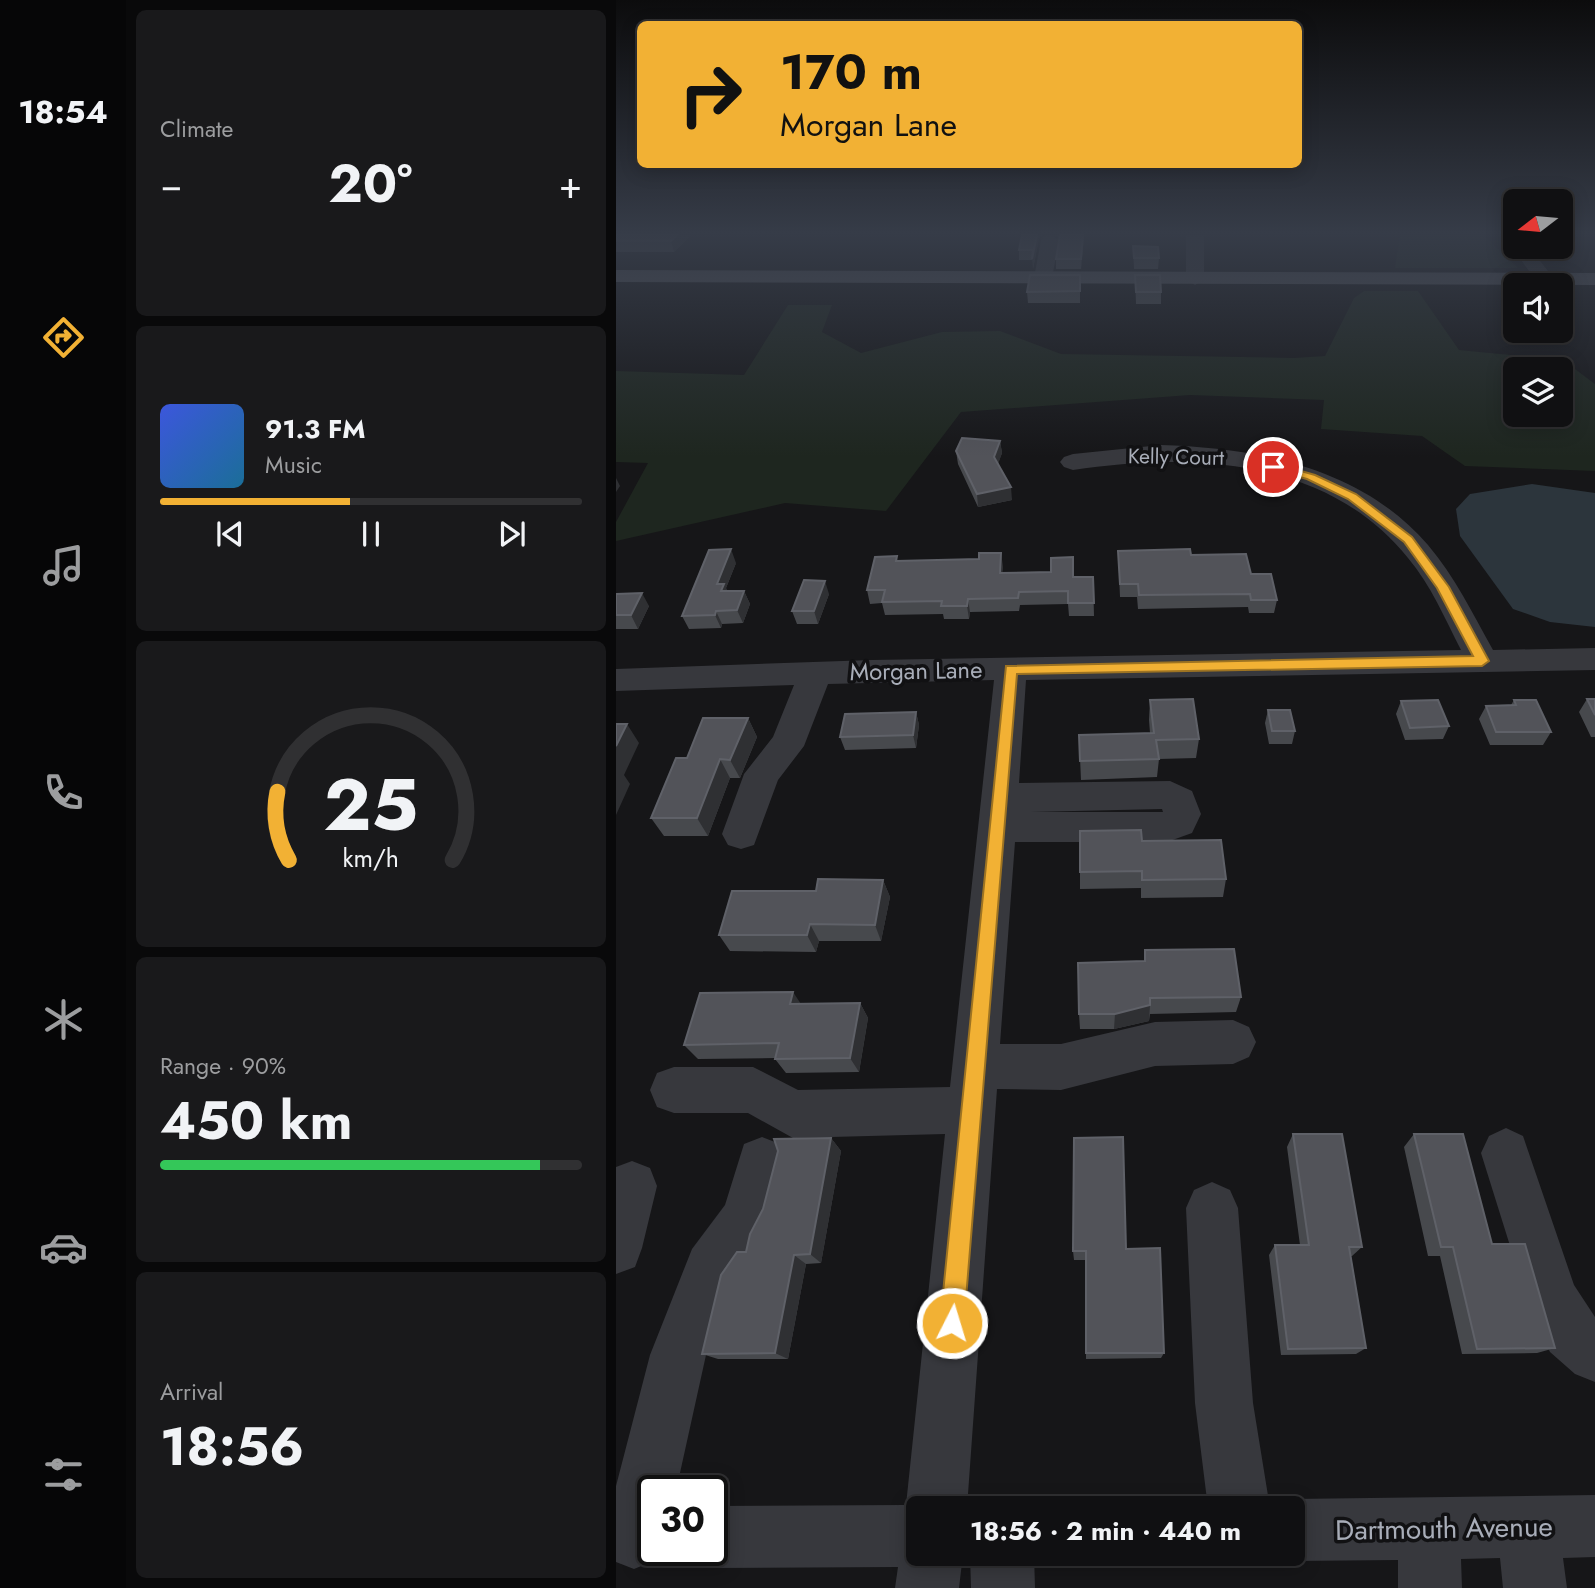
<!DOCTYPE html>
<html lang="en">
<head>
<meta charset="utf-8">
<style>
  body { margin:0; font-family:Jost,sans-serif; background:#19191b; color:#f1f3f6; height:100vh; display:flex; flex-direction:column; font-size:26px; white-space:nowrap }
  * { box-sizing:border-box; margin:0 }
  p { font-size:23px; color:#9c9d9f }
  .icon { flex:none; width:38px; height:38px; fill:none; stroke:currentColor; stroke-width:2; stroke-linecap:round; stroke-linejoin:round }
  .map { position:relative; flex:1; overflow:hidden }
  .drawer { display:flex; flex-direction:column; gap:10px; padding:10px; background:#09090a; width:490px }
  .drawer>* { flex:none }
  .hud { position:absolute; left:21px; top:21px; width:665px; height:147px; border-radius:10px; box-shadow:0 4px 18px #0003,0 0 0 2px #303032; background:#f2b134; color:#111; overflow:hidden }
  .needle { width:46px; rotate:254deg }
  .buttons { position:absolute; left:887px; top:189px; display:grid; gap:14px }
  .buttons a { display:grid; place-items:center; width:70px; height:70px; border-radius:10px; background:#101012; box-shadow:0 4px 18px #0003,0 0 0 2px #303032; font-size:35px }
  .speed { position:absolute; left:21px; top:1475px; display:flex; gap:14px; font-size:35px; font-weight:700; text-align:center }
  .speed>* { display:grid; place-content:center; width:91px; height:91px; border-radius:50%; background:#101012; box-shadow:0 4px 18px #0003,0 0 0 2px #303032; line-height:1 }
  .speed .limit { border:4px solid #111; border-radius:10px; background:#fff; color:#111 }
  .pin { position:absolute; display:grid; place-items:center; width:60px; height:60px; color:#fff; margin:-30px; border:4px solid #fff; border-radius:50%; box-shadow:0 2px 7px #0007 }
  .me { position:absolute; width:77px; margin:-38px; rotate:5deg; stroke-linejoin:round; filter:drop-shadow(0 0 5px #0008) }
  .turn { display:flex; align-items:center; gap:24px; height:147px; padding:0 28px; font-size:32px }
  .turn .icon { width:91px; height:91px; stroke-width:2.5 }
  .turn b { display:block; font-size:49px; line-height:60px }
  .big { font-size:52px; font-weight:700; line-height:1.1 }
  .drawer .widget { flex:1; display:flex; flex-direction:column; justify-content:center; gap:10px; min-width:0; padding:0 24px; border-radius:10px; background:#19191b }
  .drawer .dial { align-items:center; gap:0 }
  .dial svg { height:182px; overflow:visible; fill:none; stroke:#303032; stroke-width:7; stroke-linecap:round; text-anchor:middle }
  .dial text { fill:#f1f3f6; stroke:none }
  .song { display:flex; align-items:center; gap:21px }
  .cover { width:84px; height:84px; border-radius:10px; background:linear-gradient(135deg,hsl(230 70% 55%),hsl(200 70% 35%)) }
  .played { height:7px; border-radius:4px; background:linear-gradient(90deg,#f2b134 45%,#303032 45%) }
  .keys { display:flex; justify-content:space-around; direction:ltr }
  .heat { display:flex; justify-content:space-between; align-items:center; font-size:38px; direction:ltr }
  .charge { height:10px; border-radius:5px; background:linear-gradient(90deg,#34c759 90%,#303032 0) }
  .trip { position:absolute; left:290px; top:1496px; width:399px; height:70px; border-radius:10px; background:#101012; box-shadow:0 4px 18px #0003,0 0 0 2px #303032; font-weight:700; line-height:70px; text-align:center }
  main { display:flex; flex:1; min-height:0 }
  .tabs { display:flex; flex-direction:column; width:126px; justify-content:space-around; align-items:center; background:#060607; color:#9c9d9f }
  .tabs .icon { width:49px; height:49px }
  .tabs .on { color:#f2b134 }
  .tabs b { font-size:32px; color:#f1f3f6 }
  .map>svg:first-child { display:block }
  .green { fill:#1e261f; fill-rule:evenodd }
  .water { fill:#2c353c }
  .lines { fill:none; stroke-linecap:round; stroke-linejoin:round }
  .minor { fill:#37383d; fill-rule:evenodd }
  .major { fill:#53555c; fill-rule:evenodd }
  .wall { fill:#47494d }
  .shaded-wall { fill:#2f3033 }
  .building { fill:#525359; stroke:#5f6168; stroke-width:2 }
  .route { fill:#f2b134; stroke:#9d7322; stroke-width:2 }
  .labels { text-anchor:middle; stroke-width:7; stroke-linejoin:round; paint-order:stroke }
  .far-street-label { font-size:21px; fill:#a8adb8; stroke:#111113 }
  .street-label { font-size:24px; fill:#a8adb8; stroke:#111113 }
  .near-street-label { font-size:28px; fill:#a8adb8; stroke:#111113 }
</style>
</head>
<body>
<main>
<nav class="tabs">
<b>18:54</b>
<svg class="icon on" aria-label="directions" viewBox="0 0 24 24"><path d="M12 3l9 9-9 9-9-9zM9 14v-3h6M13 9l2 2-2 2"/></svg>
<svg class="icon" aria-label="music" viewBox="0 0 24 24"><path d="M9 18V5l10-2v13"/><circle cx="6" cy="18" r="3"/><circle cx="16" cy="16" r="3"/></svg>
<svg class="icon" aria-label="phone" viewBox="0 0 24 24"><path d="M5 4h4l2 5-3 2q2 4 5 5l2-3 5 2v4C11 20 4 13 5 4z"/></svg>
<svg class="icon" aria-label="climate" viewBox="0 0 24 24"><path d="M12 3v18M4 7l16 10M4 17L20 7"/></svg>
<svg class="icon" aria-label="car" viewBox="0 0 24 24"><path d="M5 17H2v-5l4-1 3-4h7l3 4 3 1v5h-3M9 17h6M6 11h13"/><circle cx="7" cy="17" r="2"/><circle cx="17" cy="17" r="2"/></svg>
<svg class="icon" aria-label="filters" viewBox="0 0 24 24"><path d="M4 7h16M4 17h16"/><circle cx="9" cy="7" r="2"/><circle cx="15" cy="17" r="2"/></svg>
</nav>
<section class="drawer">
<div class="widget"><p>Climate</p>
<div class="heat"><a>−</a><b class="big">20°</b><a>+</a></div>
</div>
<div class="widget">
<div class="song"><i class="cover"></i><div><b>91.3 FM</b><p>Music</p></div></div>
<div class="played"></div>
<div class="keys"><svg class="icon" aria-label="previous" viewBox="0 0 24 24"><path d="M18 5L8 12l10 7zM5 5v14"/></svg><svg class="icon" aria-label="pause" viewBox="0 0 24 24"><path d="M8 5v14M16 5v14"/></svg><svg class="icon" aria-label="next" viewBox="0 0 24 24"><path d="M6 5l10 7-10 7zM19 5v14"/></svg></div>
</div>
<div class="widget dial"><svg viewBox="0 0 100 80">
<path d="M14 69A42 42 0 1 1 86 69"/>
<path d="M14 69A42 42 0 0 1 9 39" stroke="#f2b134"/>
<text x="50" y="56" font-size="32" font-weight="700">25</text>
<text x="50" y="72" font-size="11">km/h</text>
</svg></div>
<div class="widget"><p>Range · 90%</p><b class="big">450 km</b><div class="charge"></div></div>
<div class="widget"><p>Arrival</p><b class="big">18:56</b></div>
</section>
<div class="map">
<svg width="979" height="1588" viewBox="0 0 979 1588">
  <rect width="100%" height="100%" fill="#161618"/>
  <path class="green" d="M784 235H867L902 268H779Z
    M748 291H802L843 350 947 360 979 384V471L849 466 806 436 705 429 708 400 574 395 345 412 270 511 169 503 0 541V522L32 463 0 462V371L128 375 172 305H216L206 332 245 353 326 332 384 331 445 354 678 358 709 356 738 298ZM900 369H945V415H900Z"/>
  <path class="water" d="M916 484 979 493V627L934 622 897 609 844 536 840 509 854 494Z"/>
  <g class="lines">
    <path class="minor" d="M435 235 443 240 436 278 427 284 418 278 425 240 428 236Z
      M570 235H588V279L579 285 570 279Z
      M898 243 900 247H913L939 280 937 284H923L895 247Z
      M545 445C642 448 746 468 812 545 839 577 857 614 877 650L979 648V670L410 680 403 783 554 781 576 791 585 814 576 833 551 842H399L384 1044H445L539 1022 617 1020 633 1027 640 1042 633 1057 617 1064 539 1066 445 1090 381 1089 351 1508H303V1554H347L343 1588H279L282 1567 96 1568 74 1559 70 1550H96V1506L290 1505 329 1134 177 1138 132 1113H58L41 1107 34 1090 41 1073 58 1067H137L182 1090 334 1087 378 680 212 684 188 746 162 780 138 845 125 849 112 845 106 834 128 774 157 737 178 685 0 691V669L256 660 845 650C829 619 815 585 792 558 711 457 574 452 457 470L448 467 444 462 448 457 457 454ZM546 809 547 812H415Z
      M890 1128 907 1136 958 1285 979 1317V1382L959 1374 934 1352 916 1316 865 1153 873 1136Z
      M146 1137 164 1144 171 1162 157 1218 149 1236 116 1284 90 1355 60 1491H37V1550H44L40 1560 18 1569 0 1562V1486L34 1355 76 1249 109 1205 128 1144Z
      M16 1161 34 1168 41 1186 26 1248 19 1267 0 1274V1167Z
      M596 1182 614 1190 622 1208 637 1403 654 1508H592L579 1403 570 1208 578 1190Z
      M979 1495V1557L947 1558 951 1588H887L884 1558 845 1559 846 1588H782V1560L677 1561 660 1554H677V1508H655L677 1499Z
      M354 1554H418L419 1588H355Z"/>
    <path class="major" d="M0 270 979 273V285L0 282Z"/>
  </g>
  <path class="wall" d="M1 235H75L58 252H0Z
    M406 235H426L423 238 417 269V260H403V250Z
    M439 235H468L465 269H440V259L444 238Z
    M517 246 543 258 542 269H518Z
    M464 275V303H412L411 292Z
    M519 275 545 292V304H520Z
    M384 441 386 453 382 463 396 500 362 507 342 464 340 451Z
    M502 551 575 555 635 574 661 600 658 613H633L632 607 522 609 521 597H504Z
    M282 561 387 566 386 573 458 577H477L478 616H453L452 604 404 605 403 611 354 612 353 619H328L327 614 269 615 266 603 254 604 251 590Z
    M120 563 110 588 111 591H128L134 604 127 623 106 624 105 628 73 629 66 616Z
    M0 594 33 606 22 629H0Z
    M213 594 202 624H181L176 611Z
    M971 699H979V737H975L963 712Z
    M534 700 583 739 580 758 543 759 541 777 465 780 463 735 534 733 533 720Z
    M898 700 935 732 927 745H874L863 719 870 706 895 705Z
    M785 701 833 726 827 739 789 740 780 714Z
    M652 710 679 731 676 744H653L649 723Z
    M300 712 303 725 300 748 229 750 224 737Z
    M132 718 141 737 124 778H114L92 836H48L35 818 71 758Z
    M526 841 610 879 607 897 525 898V888L464 889V872Z
    M267 880 274 897 265 941H203L200 952 114 951 103 935 200 891Z
    M529 950 625 997 620 1012 534 1014 533 1021 498 1029H464L463 1014 528 961Z
    M184 1003H244L252 1018 243 1072 170 1073 159 1059V1058L82 1059 68 1045Z
    M677 1134 746 1247 736 1256H735L750 1348 740 1354 665 1355 653 1255 659 1245H684L671 1147Z
    M798 1134 876 1244 939 1348 921 1353 846 1354 824 1256H812L788 1147Z
    M215 1138 225 1151 205 1263 190 1264 172 1359H102L86 1354Z
    M510 1249 548 1353 545 1358 470 1359V1260H458L457 1251Z"/>
  <path class="shaded-wall" d="M61 235H75L58 252 55 241Z
    M421 235H426L423 238 417 269 416 259Z
    M467 235H468L465 269V259Z
    M384 441 386 453 380 470 378 457Z
    M0 478 4 486 0 492Z
    M395 487 396 500 362 507 361 494Z
    M115 549 120 563 110 588 114 597 111 604 101 584Z
    M385 553 387 566 385 586 384 573Z
    M209 581 213 594 202 624 198 611Z
    M128 591 134 604 127 623 121 610Z
    M26 593 33 606 22 629 15 615Z
    M352 599 354 612 353 619 351 606Z
    M100 611 106 624 105 628 99 615Z
    M300 712 303 725 300 748 297 735Z
    M132 718 141 737 124 778 114 760Z
    M11 724 23 743 8 775 14 784 0 815V746Z
    M104 759 114 778 92 836 81 818Z
    M267 880 274 897 265 941 259 925Z
    M194 924 203 941 200 952 191 935Z
    M177 992 187 1007 174 1004Z
    M244 1003 252 1018 243 1072 234 1058Z
    M534 1005 533 1021 498 1029 499 1014Z
    M215 1138 225 1151 205 1263 194 1254Z
    M178 1255 190 1264 172 1359 159 1353Z"/>
  <path class="building" d="M1 235H61L55 241H0Z
    M406 235H421L416 259 417 250H403Z
    M444 235H467L465 259H440Z
    M517 246 542 247 543 258H518Z
    M414 275H464V291L411 292Z
    M519 275H544L545 292H520Z
    M346 438 384 441 378 457 395 487 361 494 340 451Z
    M115 549 101 584H108L105 591H128L121 610 100 611 99 615 66 616 93 550Z
    M574 549 575 555 630 554 635 574H655L661 600H635L634 594 523 595 522 584H504L502 551Z
    M363 553H385L384 573 435 572V558L457 557V577H477L478 603H452V591L403 592 402 598 352 599 351 606H325L326 601 266 602 269 590H251L259 557 281 556 280 561 363 559Z
    M188 580 209 581 198 611H176Z
    M26 593 15 615H0V594Z
    M577 699 583 739 540 740 543 759 464 761 463 735 538 733 534 700Z
    M971 699H979V715Z
    M822 700 833 726 794 728 785 701Z
    M898 700H920L935 732H880L870 706 900 705Z
    M652 710H674L679 731H656Z
    M300 712 297 735 224 737 229 714Z
    M87 718H132L114 760 104 759 81 818H35L60 758H71Z
    M0 724H11L0 746Z
    M525 830 526 841 605 840 610 879 526 880V871L464 872V831Z
    M202 879 267 880 259 925 194 924 191 935H103L116 891H200Z
    M618 949 625 997 534 998V1005L499 1014H463L462 963 529 961V950Z
    M177 992 174 1004 244 1003 234 1058 159 1059 163 1043 68 1045 84 993Z
    M677 1134H726L746 1247H733L750 1348 672 1349 659 1245H693Z
    M798 1134H847L876 1244H909L939 1348 861 1349 837 1247H825Z
    M507 1137 510 1249 544 1248 548 1353H470V1251H457L458 1138Z
    M215 1138 194 1254 178 1255 159 1353 86 1354 105 1275 121 1252H130L134 1234 147 1209 162 1151 158 1139Z"/>
  <linearGradient id="sky" x2="0" y2="1"><stop stop-color="#0c0c0d"/><stop offset="0.51" stop-color="#363c48"/><stop offset="1" stop-color="#363c48" stop-opacity="0"/></linearGradient>
  <rect width="979" height="457" fill="url(#sky)"/>
  <path class="route" d="M657 463 699 475 740 494 796 537 833 587 873 661 866 666 401 674 348 1323 345 1331 336 1335 328 1331 324 1323 390 666 857 656 821 588 788 542 732 499 691 479 654 469V464Z"/>
  <g class="labels">
    <g class="far-street-label">
      <text transform="translate(560 457) rotate(1)" y="7">Kelly Court</text>
    </g>
    <g class="street-label">
      <text transform="translate(300 671) rotate(-1)" y="8">Morgan Lane</text>
    </g>
    <g class="near-street-label">
      <text transform="translate(828 1528) rotate(-1)" y="10">Dartmouth Avenue</text>
    </g>
  </g>
</svg>
<div class="buttons">
<a><svg class="needle" viewBox="-14 -14 28 28"><path d="M0-13l5 13h-10z" fill="#e53935"/><path d="M0 13l5-13h-10z" fill="#9c9d9f"/></svg></a>
<a><svg class="icon" aria-label="sound" viewBox="0 0 24 24"><path d="M4 9h4l5-4v14l-5-4H4zM17 9q2 3 0 6"/></svg></a>
<a><svg class="icon" aria-label="layers" viewBox="0 0 24 24"><path d="M12 4l9 5-9 5-9-5zM3 14l9 5 9-5"/></svg></a>
</div>
<div class="speed"><div class="limit">30</div></div>
<div class="pin" style="left:657px;top:467px;background:#d93025"><svg class="icon" aria-label="arrive" viewBox="0 0 24 24"><path d="M6 21V4h12l-3 4 3 4H6"/></svg></div>
<svg class="me" style="left:336px;top:1323px" viewBox="-20 -20 40 40"><circle r="17" fill="#f2b134" stroke="#fff" stroke-width="3"/><path d="M0-11L8 9 0 5-8 9z" fill="#fff"/></svg>
<div class="trip">18:56 · 2 min · 440 m</div>
<div class="hud">
<div class="turn"><svg class="icon" aria-label="right" viewBox="0 0 24 24"><path d="M7 20v-9h11M14 6l5 5-5 5"/></svg><div><b>170 m</b>Morgan Lane</div></div>
</div>
</div>
</main>
</body>
</html>
